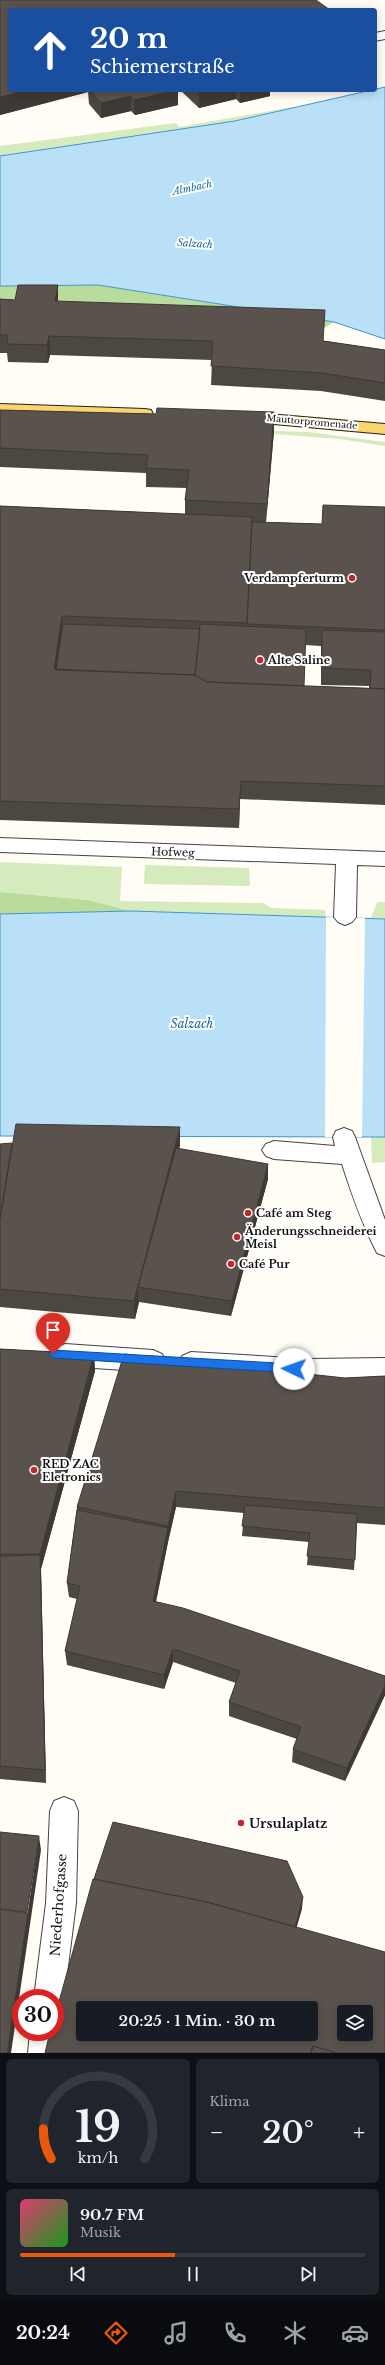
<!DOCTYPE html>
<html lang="de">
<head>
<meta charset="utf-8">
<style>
  body { margin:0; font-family:"Libre Baskerville",serif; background:#20242c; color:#f1f3f6; height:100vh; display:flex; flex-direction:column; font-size:15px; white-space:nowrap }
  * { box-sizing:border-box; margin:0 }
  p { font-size:13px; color:#9ea1a6 }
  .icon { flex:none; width:22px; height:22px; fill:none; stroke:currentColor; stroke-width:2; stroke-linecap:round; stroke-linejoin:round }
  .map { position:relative; height:2053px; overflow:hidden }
  .side { display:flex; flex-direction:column; gap:6px; padding:6px; background:#0d0f14; flex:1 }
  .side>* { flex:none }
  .hud { position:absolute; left:8px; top:8px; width:369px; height:84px; border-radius:4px; box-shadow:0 2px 10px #0003; background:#1a4fa0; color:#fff; overflow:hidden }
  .fabs { position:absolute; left:337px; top:2005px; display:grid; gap:8px }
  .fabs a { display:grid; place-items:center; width:36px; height:36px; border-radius:4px; background:#171b24; box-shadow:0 2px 10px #0003; font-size:20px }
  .speed { position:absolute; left:12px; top:1989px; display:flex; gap:8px; font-size:20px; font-weight:700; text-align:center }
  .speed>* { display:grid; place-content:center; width:52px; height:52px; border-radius:50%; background:#171b24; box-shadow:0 2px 10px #0003; line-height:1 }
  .speed .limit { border:6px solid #d22; background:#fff; color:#111 }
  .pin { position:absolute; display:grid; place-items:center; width:34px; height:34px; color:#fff; margin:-41px -17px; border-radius:50% 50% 50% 0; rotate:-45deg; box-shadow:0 0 4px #0007 }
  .pin .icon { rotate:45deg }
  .me { position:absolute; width:44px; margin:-22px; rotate:273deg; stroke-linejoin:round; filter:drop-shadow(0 0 3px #0008) }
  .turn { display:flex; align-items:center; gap:14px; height:84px; padding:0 16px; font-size:18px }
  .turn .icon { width:52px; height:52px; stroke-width:2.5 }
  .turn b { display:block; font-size:28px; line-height:34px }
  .big { font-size:30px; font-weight:600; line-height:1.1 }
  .side .tile { flex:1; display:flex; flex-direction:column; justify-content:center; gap:6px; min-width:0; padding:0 14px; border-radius:6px; background:#20242c }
  .side .dial { align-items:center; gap:0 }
  .dial svg { height:104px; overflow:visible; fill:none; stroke:#363941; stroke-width:7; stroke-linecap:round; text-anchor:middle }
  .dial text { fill:#f1f3f6; stroke:none }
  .song { display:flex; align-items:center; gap:12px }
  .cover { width:48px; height:48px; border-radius:6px; background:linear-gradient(135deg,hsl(340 70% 55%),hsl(120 70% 35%)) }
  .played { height:4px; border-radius:2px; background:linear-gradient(90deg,#ea580c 45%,#363941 45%) }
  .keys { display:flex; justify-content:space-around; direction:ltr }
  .heat { display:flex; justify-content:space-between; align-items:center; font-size:22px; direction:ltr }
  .side .tiles { flex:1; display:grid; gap:6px; grid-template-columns:1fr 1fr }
  .tile:last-child { grid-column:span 2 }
  .trip { position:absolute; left:76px; top:2001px; width:242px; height:40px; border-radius:4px; background:#171b24; box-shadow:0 2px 10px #0003; font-weight:600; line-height:40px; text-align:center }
  .dock { display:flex; height:64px; justify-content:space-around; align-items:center; background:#090b0e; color:#9ea1a6 }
  .dock .icon { width:28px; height:28px }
  .dock .selected { color:#ea580c }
  .dock b { font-size:18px; color:#f1f3f6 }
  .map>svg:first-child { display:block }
  .green { fill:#d5ebbd }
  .forest { fill:#b9dc9c }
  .water { fill:#b9e0f7; stroke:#3f96cf }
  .pier { fill:#fffdf5 }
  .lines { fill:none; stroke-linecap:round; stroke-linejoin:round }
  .lane-casing { stroke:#444; stroke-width:2 }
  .street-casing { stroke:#444; stroke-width:2 }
  .primary-casing { stroke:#222; stroke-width:2 }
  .lane { fill:#fff; fill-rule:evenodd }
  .street { fill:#fff; fill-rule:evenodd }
  .primary { fill:#f9d66b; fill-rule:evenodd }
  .wall { fill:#4d4742; fill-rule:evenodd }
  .shaded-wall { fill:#3f3936 }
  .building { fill:#5a524d; stroke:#3f3936; fill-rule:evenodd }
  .route { fill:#1a73e8; stroke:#114b97 }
  .poi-dot { fill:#c4262e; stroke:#fff; stroke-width:1.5 }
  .labels { text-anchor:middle; stroke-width:4; stroke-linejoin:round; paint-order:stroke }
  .far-street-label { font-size:9px; fill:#111; stroke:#fff }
  .far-water-label { font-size:10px; font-style:italic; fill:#1768a6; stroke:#fff }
  .poi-label { font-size:11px; font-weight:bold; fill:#111; stroke:#fff; text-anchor:start }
  .street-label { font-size:11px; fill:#111; stroke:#fff }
  .water-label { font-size:12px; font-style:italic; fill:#1768a6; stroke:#fff }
  .near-poi-label { font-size:13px; font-weight:bold; fill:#111; stroke:#fff; text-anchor:start }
  .near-street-label { font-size:13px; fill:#111; stroke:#fff }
</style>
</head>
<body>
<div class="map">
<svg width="385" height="2053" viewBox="0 0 385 2053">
  <rect width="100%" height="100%" fill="#fffdf5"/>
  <path class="green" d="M304 105 235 121 0 156V146L176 123 179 127Z
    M274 431 308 432 385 442V446L340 439 274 434Z
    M0 862 122 867 120 901 263 903 271 908 325 910 326 917 131 911 89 900 0 892Z
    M145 865 249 868 250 886 144 884Z
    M377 902H385V919L371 918Z
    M371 1137H385V1162L372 1163Z"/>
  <path class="forest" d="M98 285 334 322 324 328 0 318V286Z
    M0 892 89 900 131 911 0 914Z"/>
  <path class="water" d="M385 87V339L334 322 98 285 0 286V156L235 121Z
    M131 911 385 919V1137L0 1136V914Z"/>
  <path class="pier" d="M326 917 365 918 362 1137H325Z"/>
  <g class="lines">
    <defs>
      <path id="lane" d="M385 31V39L375 41V33Z"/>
      <path id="street" d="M0 838 385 852V866L357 865 356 917 352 922 345 925 338 922 334 917 336 864 0 852Z
        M344 1128 352 1131 355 1137 385 1220V1256L377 1253C362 1224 352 1195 342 1164L274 1159 266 1156 262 1150 266 1144 274 1141 335 1146 333 1137 336 1131Z
        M65 1344 153 1350 162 1354 165 1361 162 1368 153 1372 65 1366 56 1362 53 1355 56 1348Z
        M191 1352 309 1359 385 1358V1380L309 1381 191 1374 182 1370 179 1363 182 1356Z
        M64 1797 74 1801 78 1811 76 1903 64 1998 60 2009 55 2011V1998H34L46 1903 50 1811 54 1801Z
        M55 2021 60 2032 58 2053H28L30 2032H55Z"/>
      <path id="primary" d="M0 404 145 409 151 410 153 414 151 418 145 419 0 414Z
        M245 412 385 424V434L239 421 237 417 239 413Z"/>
    </defs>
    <use href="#lane" class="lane-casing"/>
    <use href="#street" class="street-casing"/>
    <use href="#primary" class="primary-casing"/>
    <use href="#lane" class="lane"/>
    <use href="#street" class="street"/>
    <use href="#primary" class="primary"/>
  </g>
  <path class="wall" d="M0 0 10 90H178V105L135 115 131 111 101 118 89 104 88 92 0 115Z
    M180 90H278L270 92V96L240 103 236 99 199 108Z
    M58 285V301L385 350V401L321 391 211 385 212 360 50 355 48 363 8 362 7 353H0V299L15 300Z
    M0 410 156 414 274 412V431L266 522 322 524 385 507V805L240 799 239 828 0 820V506L185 514V500L187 488 146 487V473L0 467ZM305 645 321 646V685L369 686V688L304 686Z
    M0 1144 180 1145 179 1149 268 1164V1179L231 1316 139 1302 135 1319 0 1307Z
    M0 1349 94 1354 95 1371 41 1569 46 1783 0 1779Z
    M385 1376V1525L357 1523 354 1570 307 1565 309 1542 242 1536 244 1513 176 1507 168 1542 156 1602 385 1676V1695L345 1781 292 1762 293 1749 297 1739 229 1716V1702L236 1683 173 1662 164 1689 67 1665 65 1651 77 1599 69 1597 67 1583 77 1507 345 1378Z"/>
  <path class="shaded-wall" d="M29 90H88V92L0 115V97Z
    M178 90V105L135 115 134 100Z
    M211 90H236V99L199 108V93Z
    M240 90H278L270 92V96L240 103Z
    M131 96V111L101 118V103Z
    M58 285V304L55 301Z
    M49 336 50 355 48 363 47 345Z
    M274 412V431L266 523 267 504Z
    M62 616 63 635 57 678 54 669Z
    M241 781 240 799 239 828V809Z
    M180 1127V1145L143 1288 138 1287Z
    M268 1164V1179L231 1316 232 1301Z
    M138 1287V1302H139L135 1319 134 1301Z
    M94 1354 95 1371 41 1569 46 1783 45 1770 40 1554Z
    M176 1491V1507L168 1542 153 1615V1601L168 1526Z
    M173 1649V1662L164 1689V1675Z
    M385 1686V1695L345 1781 347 1768Z
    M39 1836 41 1850 11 2053H7Z
    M303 1897 302 1909 293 1940 294 1928Z"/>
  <path class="building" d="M0 0H316L330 10H10V90H29L0 97Z
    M90 90H177L134 100 131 96 101 103Z
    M196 90H211L199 93Z
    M18 285H58L55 301 325 310 323 341 385 350V383L322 373 211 366 213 341 49 336 47 345 7 344 8 335H0V299L15 300Z
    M157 408 274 412 267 504 185 500 189 470 146 468 148 455 0 448V410L156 414Z
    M323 505 385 507V630L247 624 252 522 322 524Z
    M0 506 252 517 247 623 62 616 54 669 195 675 207 682 385 689V786L241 781 239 809 0 801Z
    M63 624 200 629 195 675 56 670Z
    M200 624 306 629 304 686 207 682 195 675Z
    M322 630 385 632V689L370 688 371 670 322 668Z
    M16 1124 180 1127 134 1301 0 1289V1219Z
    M12 1143 0 1219V1144Z
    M176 1148 268 1164 232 1301 138 1287Z
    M0 1349 94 1354 40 1554H0Z
    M124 1354 345 1378 385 1376V1508L176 1491 168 1526 77 1507Z
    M245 1505 357 1514 355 1560 307 1556 310 1533 242 1526Z
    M77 1510 168 1528 153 1601 183 1608 385 1676V1686L347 1768 293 1749 301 1727 229 1702 240 1671 173 1649 164 1675 65 1651 80 1586 67 1583Z
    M40 1555 45 1770 0 1766V1556Z
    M113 1822 287 1861 303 1897 295 1927 207 1902 94 1879Z
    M0 1832 39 1836 27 1912 0 1909Z
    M93 1879 207 1902 385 1952V2053H337L313 2046 311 2053H45L50 2032H55V2016ZM83 2008H311V2034H83ZM344 2012H366V2034H344Z
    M0 1909 28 1913 7 2053H0Z
    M313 2046 337 2053H311Z"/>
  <path class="route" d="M53 1350 294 1364 299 1369 294 1373 53 1358 48 1354Z"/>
  <g class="poi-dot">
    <circle cx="352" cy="578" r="4"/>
    <circle cx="260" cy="660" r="4"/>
    <circle cx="248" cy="1213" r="4"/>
    <circle cx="237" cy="1237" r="4"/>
    <circle cx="231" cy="1264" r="4"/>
    <circle cx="34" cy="1470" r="4"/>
    <circle cx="241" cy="1823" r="4"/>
  </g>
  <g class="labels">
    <g class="far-street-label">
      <text transform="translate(312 422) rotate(5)" y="3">Mauttorpromenade</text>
    </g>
    <g class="far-water-label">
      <text transform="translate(192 187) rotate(-12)" y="4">Almbach</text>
      <text transform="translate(195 243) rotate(4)" y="4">Salzach</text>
    </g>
    <g class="poi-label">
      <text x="344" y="582" text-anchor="end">Verdampferturm</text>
      <text x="268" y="664">Alte Saline</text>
      <text x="256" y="1217">Café am Steg</text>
      <text x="245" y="1235">Änderungsschneiderei<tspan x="245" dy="13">Meisl</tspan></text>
      <text x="239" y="1268">Café Pur</text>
      <text x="42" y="1468">RED ZAC<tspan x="42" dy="13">Eletronics</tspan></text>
    </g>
    <g class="street-label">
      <text transform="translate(173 852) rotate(2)" y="4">Hofweg</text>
    </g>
    <g class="water-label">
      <text x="192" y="1028">Salzach</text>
    </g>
    <g class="near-poi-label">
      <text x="249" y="1828">Ursulaplatz</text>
    </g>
    <g class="near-street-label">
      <text transform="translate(58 1905) rotate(-86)" y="5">Niederhofgasse</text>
    </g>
  </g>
</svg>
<div class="fabs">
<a><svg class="icon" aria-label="layers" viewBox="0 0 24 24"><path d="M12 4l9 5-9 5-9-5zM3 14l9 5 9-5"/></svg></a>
</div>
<div class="speed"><div class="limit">30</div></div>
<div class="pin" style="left:53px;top:1354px;background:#d93025"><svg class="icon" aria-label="arrive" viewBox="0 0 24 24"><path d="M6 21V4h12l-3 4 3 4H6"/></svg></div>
<svg class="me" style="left:294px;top:1369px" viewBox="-20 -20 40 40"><circle r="19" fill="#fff"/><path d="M0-13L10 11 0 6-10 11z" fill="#1a73e8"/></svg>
<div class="trip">20:25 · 1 Min. · 30 m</div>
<div class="hud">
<div class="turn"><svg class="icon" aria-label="ahead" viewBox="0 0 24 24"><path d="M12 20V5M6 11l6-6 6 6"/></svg><div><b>20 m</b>Schiemerstraße</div></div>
</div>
</div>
<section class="side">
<div class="tiles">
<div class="tile dial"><svg viewBox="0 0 100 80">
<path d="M14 69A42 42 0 1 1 86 69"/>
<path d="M14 69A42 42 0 0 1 8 46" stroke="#ea580c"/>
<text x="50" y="56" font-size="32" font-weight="700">19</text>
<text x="50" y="72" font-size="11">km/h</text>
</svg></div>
<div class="tile"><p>Klima</p>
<div class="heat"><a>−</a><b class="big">20°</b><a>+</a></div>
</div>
<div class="tile">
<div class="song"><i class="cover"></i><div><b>90.7 FM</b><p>Musik</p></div></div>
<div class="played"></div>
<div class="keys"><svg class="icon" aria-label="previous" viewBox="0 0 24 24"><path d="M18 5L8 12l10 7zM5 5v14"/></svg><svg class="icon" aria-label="pause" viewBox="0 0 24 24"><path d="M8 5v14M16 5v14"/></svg><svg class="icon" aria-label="next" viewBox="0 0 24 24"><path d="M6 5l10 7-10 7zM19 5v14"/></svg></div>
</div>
</div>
</section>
<nav class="dock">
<b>20:24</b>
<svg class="icon selected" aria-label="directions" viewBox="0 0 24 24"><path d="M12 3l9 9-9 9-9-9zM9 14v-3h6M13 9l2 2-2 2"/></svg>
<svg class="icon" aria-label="music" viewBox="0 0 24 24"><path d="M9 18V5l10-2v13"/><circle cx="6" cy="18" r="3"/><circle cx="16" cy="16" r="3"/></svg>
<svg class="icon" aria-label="phone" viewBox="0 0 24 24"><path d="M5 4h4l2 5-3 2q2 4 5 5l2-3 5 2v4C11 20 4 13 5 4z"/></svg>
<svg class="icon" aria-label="climate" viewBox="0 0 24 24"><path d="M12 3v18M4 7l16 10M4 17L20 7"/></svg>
<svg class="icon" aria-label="car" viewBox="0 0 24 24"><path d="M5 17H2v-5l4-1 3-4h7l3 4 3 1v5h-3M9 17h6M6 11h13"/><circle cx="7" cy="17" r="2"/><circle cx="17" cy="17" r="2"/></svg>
</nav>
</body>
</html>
